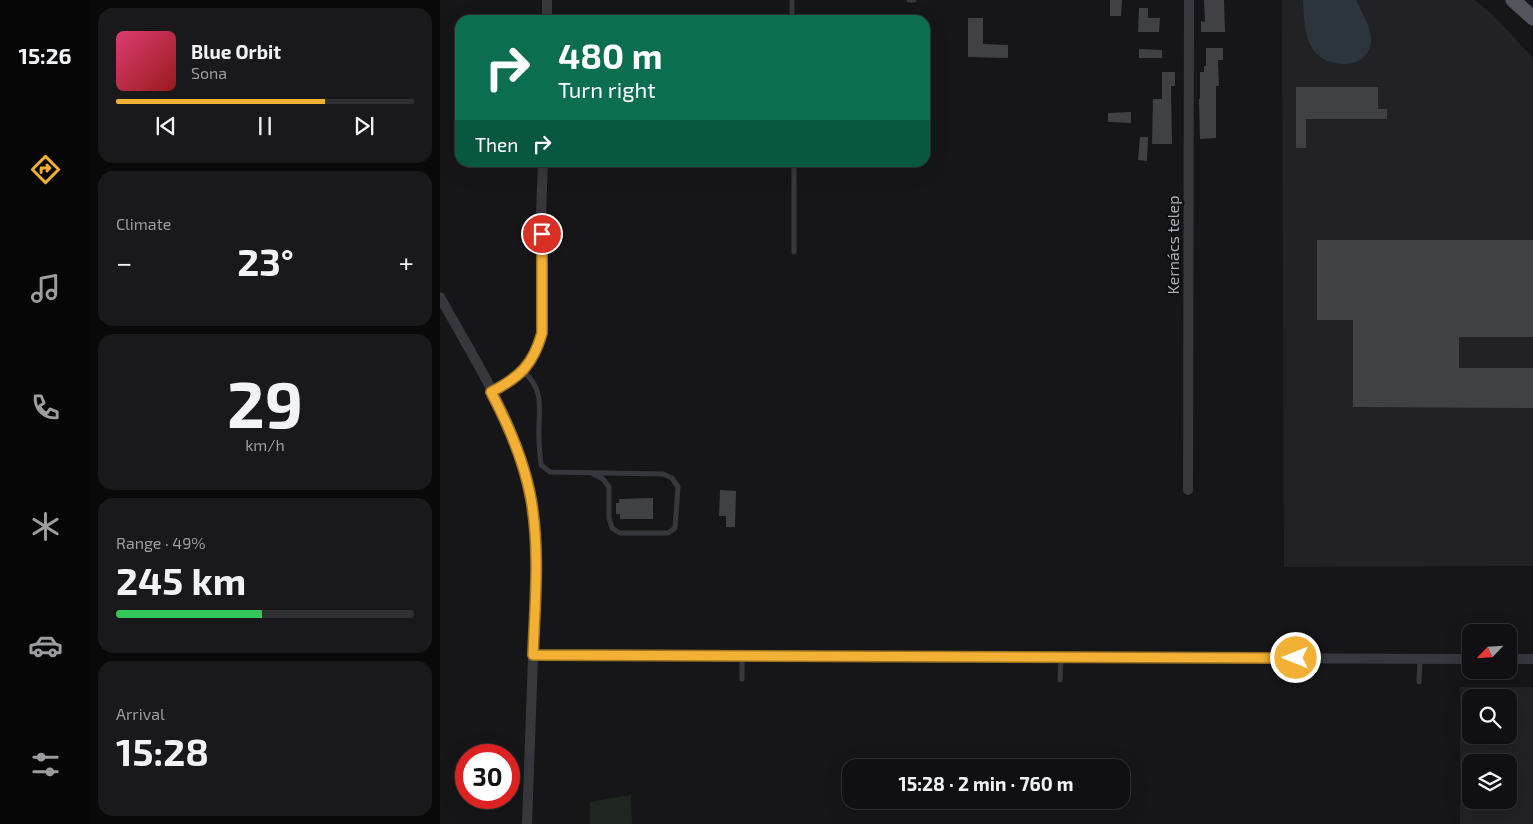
<!DOCTYPE html>
<html lang="en">
<head>
<meta charset="utf-8">
<style>
  body { margin:0; font-family:"Exo 2",sans-serif; background:#19191b; color:#f1f3f6; height:100vh; display:flex; flex-direction:column; font-size:19px; white-space:nowrap }
  * { box-sizing:border-box; margin:0 }
  p { font-size:16px; color:#9c9d9f }
  .icon { flex:none; width:28px; height:28px; fill:none; stroke:currentColor; stroke-width:2; stroke-linecap:round; stroke-linejoin:round }
  .map { position:relative; flex:1; overflow:hidden }
  .sheet { display:flex; flex-direction:column; gap:8px; padding:8px; background:#09090a; width:350px }
  .sheet>* { flex:none }
  .guide { position:absolute; left:15px; top:15px; width:475px; height:152px; border-radius:15px; box-shadow:0 5px 20px #0002,0 0 0 1px #303032; background:#0b6e4f; color:#fff; overflow:hidden }
  .needle { width:32px; rotate:245deg }
  .buttons { position:absolute; left:1022px; top:624px; display:grid; gap:10px }
  .buttons a { display:grid; place-items:center; width:55px; height:55px; border-radius:10px; background:#101012; box-shadow:0 5px 20px #0002,0 0 0 1px #303032; font-size:25px }
  .speed { position:absolute; left:15px; top:744px; display:flex; gap:10px; font-size:25px; font-weight:700; text-align:center }
  .speed>* { display:grid; place-content:center; width:65px; height:65px; border-radius:50%; background:#101012; box-shadow:0 5px 20px #0002,0 0 0 1px #303032; line-height:1 }
  .speed .limit { border:8px solid #d22; background:#fff; color:#111 }
  .pin { position:absolute; display:grid; place-items:center; width:42px; height:42px; color:#fff; margin:-21px; border:2px solid #fff; border-radius:50%; box-shadow:0 1px 5px #0007 }
  .me { position:absolute; width:55px; margin:-28px; rotate:270deg; stroke-linejoin:round; filter:drop-shadow(0 0 4px #0008) }
  .turn { display:flex; align-items:center; gap:18px; height:105px; padding:0 20px; font-size:22px }
  .turn .icon { width:65px; height:65px; stroke-width:2.5 }
  .turn b { display:block; font-size:35px; line-height:42px }
  .then { display:flex; align-items:center; height:48px; padding:0 20px; background:#0003; gap:10px; font-size:19px }
  .big { font-size:38px; font-weight:700; line-height:1.1 }
  .sheet .widget { flex:1; display:flex; flex-direction:column; justify-content:center; gap:8px; min-width:0; padding:0 18px; border-radius:15px; background:#19191b }
  .sheet .dial { align-items:center; gap:0 }
  .dial b { font-size:65px; line-height:1 }
  .song { display:flex; align-items:center; gap:15px }
  .cover { width:60px; height:60px; border-radius:8px; background:linear-gradient(135deg,hsl(340 70% 55%),hsl(0 70% 35%)) }
  .played { height:5px; border-radius:2px; background:linear-gradient(90deg,#f2b134 70%,#303032 70%) }
  .keys { display:flex; justify-content:space-around; direction:ltr }
  .heat { display:flex; justify-content:space-between; align-items:center; font-size:28px; direction:ltr }
  .charge { height:8px; border-radius:4px; background:linear-gradient(90deg,#34c759 49%,#303032 0) }
  .trip { position:absolute; left:402px; top:759px; width:288px; height:50px; border-radius:15px; background:#101012; box-shadow:0 5px 20px #0002,0 0 0 1px #303032; font-weight:700; line-height:50px; text-align:center }
  main { display:flex; flex:1; min-height:0 }
  .menu { display:flex; flex-direction:column; width:90px; justify-content:space-around; align-items:center; background:#060607; color:#9c9d9f }
  .menu .icon { width:35px; height:35px }
  .menu .active { color:#f2b134 }
  .menu b { font-size:22px; color:#f1f3f6 }
  .map>svg:first-child { display:block }
  .built { fill:#222225; fill-rule:evenodd }
  .green { fill:#1e261f }
  .water { fill:#2c353c }
  .building { fill:#404145 }
  .lines { fill:none; stroke-linecap:round; stroke-linejoin:round }
  .service { stroke:#37383d; stroke-width:5 }
  .minor { stroke:#37383d; stroke-width:10 }
  .primary { stroke:#53555c; stroke-width:15 }
  .route-casing { stroke:#9d7322; stroke-width:12 }
  .route { stroke:#f2b134; stroke-width:9 }
  .labels { text-anchor:middle; stroke-width:5; stroke-linejoin:round; paint-order:stroke }
  .street-label { font-size:16px; fill:#a8adb8; stroke:#111113 }
</style>
</head>
<body>
<main>
<nav class="menu">
<b>15:26</b>
<svg class="icon active" aria-label="directions" viewBox="0 0 24 24"><path d="M12 3l9 9-9 9-9-9zM9 14v-3h6M13 9l2 2-2 2"/></svg>
<svg class="icon" aria-label="music" viewBox="0 0 24 24"><path d="M9 18V5l10-2v13"/><circle cx="6" cy="18" r="3"/><circle cx="16" cy="16" r="3"/></svg>
<svg class="icon" aria-label="phone" viewBox="0 0 24 24"><path d="M5 4h4l2 5-3 2q2 4 5 5l2-3 5 2v4C11 20 4 13 5 4z"/></svg>
<svg class="icon" aria-label="climate" viewBox="0 0 24 24"><path d="M12 3v18M4 7l16 10M4 17L20 7"/></svg>
<svg class="icon" aria-label="car" viewBox="0 0 24 24"><path d="M5 17H2v-5l4-1 3-4h7l3 4 3 1v5h-3M9 17h6M6 11h13"/><circle cx="7" cy="17" r="2"/><circle cx="17" cy="17" r="2"/></svg>
<svg class="icon" aria-label="filters" viewBox="0 0 24 24"><path d="M4 7h16M4 17h16"/><circle cx="9" cy="7" r="2"/><circle cx="15" cy="17" r="2"/></svg>
</nav>
<section class="sheet">
<div class="widget">
<div class="song"><i class="cover"></i><div><b>Blue Orbit</b><p>Sona</p></div></div>
<div class="played"></div>
<div class="keys"><svg class="icon" aria-label="previous" viewBox="0 0 24 24"><path d="M18 5L8 12l10 7zM5 5v14"/></svg><svg class="icon" aria-label="pause" viewBox="0 0 24 24"><path d="M8 5v14M16 5v14"/></svg><svg class="icon" aria-label="next" viewBox="0 0 24 24"><path d="M6 5l10 7-10 7zM19 5v14"/></svg></div>
</div>
<div class="widget"><p>Climate</p>
<div class="heat"><a>−</a><b class="big">23°</b><a>+</a></div>
</div>
<div class="widget dial"><b>29</b><p>km/h</p></div>
<div class="widget"><p>Range · 49%</p><b class="big">245 km</b><div class="charge"></div></div>
<div class="widget"><p>Arrival</p><b class="big">15:28</b></div>
</section>
<div class="map">
<svg width="1093" height="824" viewBox="0 0 1093 824">
  <rect width="100%" height="100%" fill="#161618"/>
  <path class="built" d="M842 0H1035L1054 16 1093 58V566L844 567Z
    M1020 687H1093V824H1020ZM1031 698H1069V735H1031ZM1031 762H1069V800H1031Z"/>
  <path class="green" d="M191 795 192 824H150V802Z"/>
  <path class="water" d="M863 0H916C921 12 931 26 931 40 931 69 890 70 875 52 864 39 864 16 863 0Z"/>
  <path class="building" d="M670 0H682L681 16H670Z
    M764 0H784L785 32H761V21L765 22Z
    M699 8H708V18H720L719 32H698Z
    M528 18H543V44L568 45V58L528 57Z
    M766 48H783V60H778L779 86H776V138L760 139 759 99H760V72H764V66H766Z
    M699 49 722 50V58H699Z
    M722 72H735V86H731L732 144H712L713 99H722Z
    M856 87H938V109H947V119H866V148H856Z
    M691 112V123L668 122V113Z
    M700 137H708L707 161 698 160Z
    M877 240H1093V337H1019V368H1093V408L913 407V320H877Z
    M280 490 296 491 295 527H286V516H279Z
    M213 498V519H180V514H176V503H179V499Z"/>
  <g class="lines">
    <path class="service" d="M352 0V20
      M469 0H474
      M354 162V252
      M83 371C106 391 98 410 99 437 99 446 100 455 101 465L110 472 223 474 232 478 238 487 235 528 228 533H180L172 528 169 518V487L163 479 153 474
      M856 636V658
      M302 679V656
      M620 680 621 657
      M979 682 980 659"/>
    <path class="minor" d="M107 20V0
      M0 297C31 354 70 412 86 476 94 508 96 541 96 574L87 824
      M51 392C81 376 93 366 103 333L101 214 103 162
      M748 490 749 0
      M93 655 1031 659
      M1069 659H1093"/>
    <path class="primary" d="M1073 0 1093 18"/>
  </g>
  <g class="lines">
    <defs>
      <path id="route" d="M102 234V333C93 365 80 377 51 392 69 426 84 461 91 499 100 550 95 603 93 655L856 658"/>
    </defs>
    <use href="#route" class="route-casing"/>
    <use href="#route" class="route"/>
  </g>
  <g class="labels">
    <g class="street-label">
      <text transform="translate(733 245) rotate(-90)" y="6">Kernács telep</text>
    </g>
  </g>
</svg>
<div class="buttons">
<a><svg class="needle" viewBox="-14 -14 28 28"><path d="M0-13l5 13h-10z" fill="#e53935"/><path d="M0 13l5-13h-10z" fill="#9c9d9f"/></svg></a>
<a><svg class="icon" aria-label="search" viewBox="0 0 24 24"><circle cx="10" cy="10" r="6"/><path d="M15 15l6 6"/></svg></a>
<a><svg class="icon" aria-label="layers" viewBox="0 0 24 24"><path d="M12 4l9 5-9 5-9-5zM3 14l9 5 9-5"/></svg></a>
</div>
<div class="speed"><div class="limit">30</div></div>
<div class="pin" style="left:102px;top:234px;background:#d93025"><svg class="icon" aria-label="arrive" viewBox="0 0 24 24"><path d="M6 21V4h12l-3 4 3 4H6"/></svg></div>
<svg class="me" style="left:856px;top:658px" viewBox="-20 -20 40 40"><circle r="17" fill="#f2b134" stroke="#fff" stroke-width="3"/><path d="M0-11L8 9 0 5-8 9z" fill="#fff"/></svg>
<div class="trip">15:28 · 2 min · 760 m</div>
<div class="guide">
<div class="turn"><svg class="icon" aria-label="right" viewBox="0 0 24 24"><path d="M7 20v-9h11M14 6l5 5-5 5"/></svg><div><b>480 m</b>Turn right</div></div>
<div class="then">Then<svg class="icon" aria-label="right" viewBox="0 0 24 24"><path d="M7 20v-9h11M14 6l5 5-5 5"/></svg></div>
</div>
</div>
</main>
</body>
</html>
